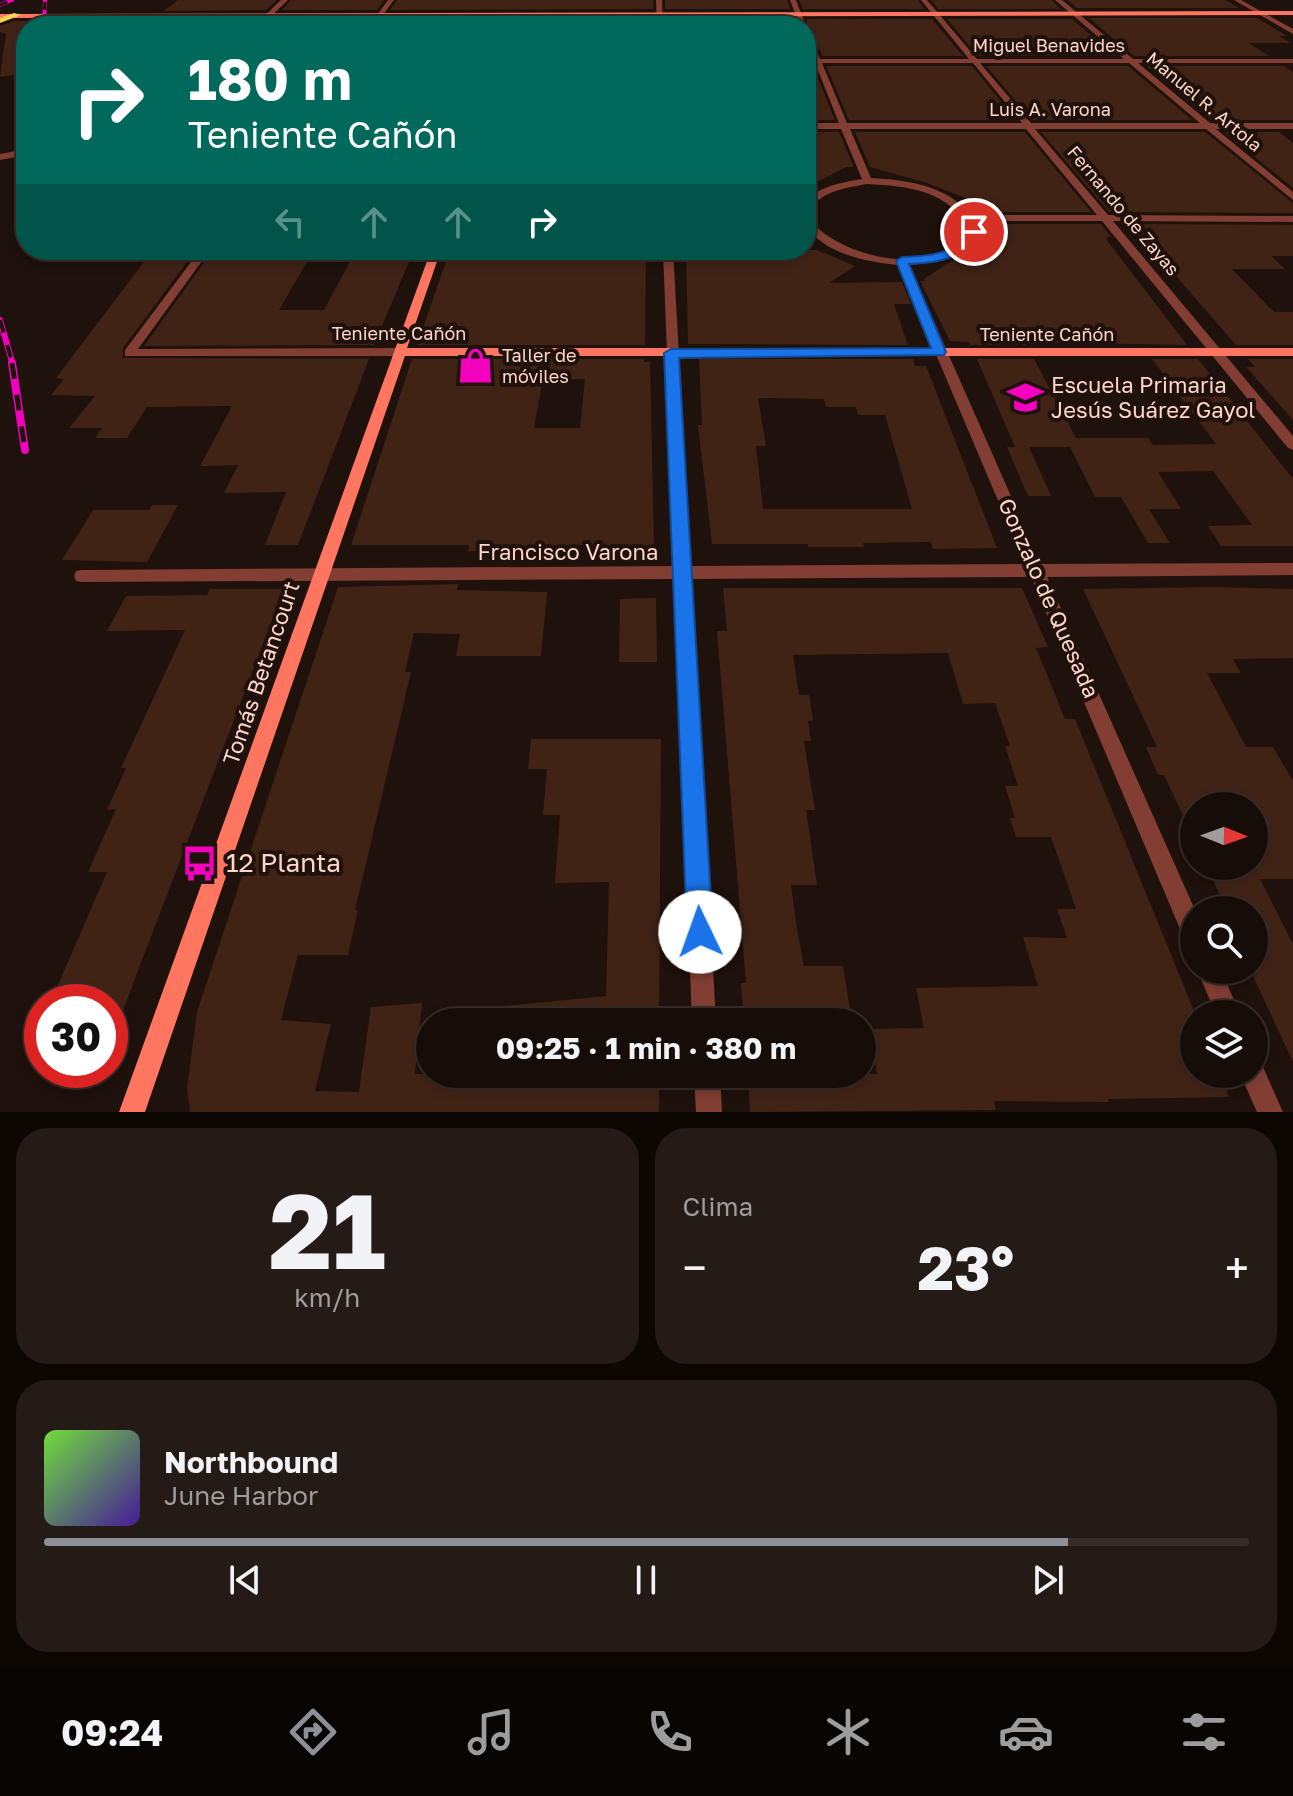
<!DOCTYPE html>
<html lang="es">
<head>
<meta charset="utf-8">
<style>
  body { margin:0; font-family:"Golos Text",sans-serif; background:#241b16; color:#f1f3f6; height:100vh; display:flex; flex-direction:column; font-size:30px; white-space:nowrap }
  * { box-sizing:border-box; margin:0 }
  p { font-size:26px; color:#9e9c9c }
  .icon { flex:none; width:44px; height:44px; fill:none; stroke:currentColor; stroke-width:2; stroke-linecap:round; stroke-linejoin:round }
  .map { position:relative; height:1112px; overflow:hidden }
  .sheet { display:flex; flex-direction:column; gap:16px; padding:16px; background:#0d0704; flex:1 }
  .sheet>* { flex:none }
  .hud { position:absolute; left:16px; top:16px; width:800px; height:244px; border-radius:32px; box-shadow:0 4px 12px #0003,0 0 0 2px #362d29; background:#00695c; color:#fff; overflow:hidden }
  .needle { width:52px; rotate:91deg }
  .fabs { position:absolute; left:1180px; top:792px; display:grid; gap:16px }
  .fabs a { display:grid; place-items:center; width:88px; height:88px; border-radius:50%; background:#170d08; box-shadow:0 4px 12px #0003,0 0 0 2px #362d29; font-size:40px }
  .speed { position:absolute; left:24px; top:984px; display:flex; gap:16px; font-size:40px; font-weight:700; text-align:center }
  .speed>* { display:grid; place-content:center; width:104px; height:104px; border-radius:50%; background:#170d08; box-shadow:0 4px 12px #0003,0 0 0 2px #362d29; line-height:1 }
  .speed .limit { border:12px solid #d22; background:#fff; color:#111 }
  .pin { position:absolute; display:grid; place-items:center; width:68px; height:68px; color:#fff; margin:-34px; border:4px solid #fff; border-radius:50%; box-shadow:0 2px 8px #0007 }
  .me { position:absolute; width:88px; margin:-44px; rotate:357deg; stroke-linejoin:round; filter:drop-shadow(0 0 6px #0008) }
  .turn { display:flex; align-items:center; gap:28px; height:168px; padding:0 40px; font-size:36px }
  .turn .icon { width:104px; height:104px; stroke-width:2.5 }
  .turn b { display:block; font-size:56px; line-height:68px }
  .lanes { display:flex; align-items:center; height:76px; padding:0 40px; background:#0003; justify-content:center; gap:40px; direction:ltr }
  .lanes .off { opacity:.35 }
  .big { font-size:60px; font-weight:700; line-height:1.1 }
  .sheet .widget { flex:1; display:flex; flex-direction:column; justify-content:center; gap:12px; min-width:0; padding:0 28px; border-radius:32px; background:#241b16 }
  .sheet .dial { align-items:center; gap:0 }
  .dial b { font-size:104px; line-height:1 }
  .song { display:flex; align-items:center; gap:24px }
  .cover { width:96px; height:96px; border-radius:12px; background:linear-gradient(135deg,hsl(100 70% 55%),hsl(260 70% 35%)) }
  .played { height:8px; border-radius:4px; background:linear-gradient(90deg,#8c9099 85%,#362d29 85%) }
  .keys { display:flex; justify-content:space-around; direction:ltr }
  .heat { display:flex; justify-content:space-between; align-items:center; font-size:44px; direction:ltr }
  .sheet .tiles { flex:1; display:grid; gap:16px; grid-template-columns:1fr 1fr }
  .widget:last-child { grid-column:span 2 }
  .trip { position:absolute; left:416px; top:1008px; width:460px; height:80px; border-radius:40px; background:#170d08; box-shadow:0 4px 12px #0003,0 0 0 2px #362d29; font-weight:700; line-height:80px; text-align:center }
  .tab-bar { display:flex; height:128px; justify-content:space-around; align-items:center; background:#090503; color:#9e9c9c }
  .tab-bar .icon { width:56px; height:56px }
  .tab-bar .active { color:#8c9099 }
  .tab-bar b { font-size:36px; color:#f1f3f6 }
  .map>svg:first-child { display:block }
  .green { fill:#290d27 }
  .building { fill:#412315; fill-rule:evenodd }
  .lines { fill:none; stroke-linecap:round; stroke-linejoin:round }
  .street { fill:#823e32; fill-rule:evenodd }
  .secondary { fill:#ff7660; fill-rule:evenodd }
  .primary { fill:#ffd250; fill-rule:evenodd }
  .rail-far2-casing { stroke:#f400bf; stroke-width:4 }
  .rail-far1-casing { stroke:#f400bf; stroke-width:6 }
  .rail-casing { stroke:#f400bf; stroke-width:8 }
  .rail-far2 { stroke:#1f110b; stroke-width:3; stroke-dasharray:8; stroke-linecap:butt }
  .rail-far1 { stroke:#1f110b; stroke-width:4; stroke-dasharray:13; stroke-linecap:butt }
  .rail { stroke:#1f110b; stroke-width:5; stroke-dasharray:16; stroke-linecap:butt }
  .route { fill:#1a73e8; stroke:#114b97; stroke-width:2 }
  .labels { text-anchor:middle; stroke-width:8; stroke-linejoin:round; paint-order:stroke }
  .far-street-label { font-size:18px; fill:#ffd5c9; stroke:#1f110b }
  .far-poi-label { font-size:18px; fill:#ffd5c9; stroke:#1f110b; text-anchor:start }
  .poi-label { font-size:22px; fill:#ffd5c9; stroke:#1f110b; text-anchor:start }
  .street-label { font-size:22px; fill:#ffd5c9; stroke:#1f110b }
  .near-poi-label { font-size:26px; fill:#ffd5c9; stroke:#1f110b; text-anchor:start }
</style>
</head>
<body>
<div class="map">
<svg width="1293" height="1112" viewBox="0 0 1293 1112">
  <rect width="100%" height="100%" fill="#1f110b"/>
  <path class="green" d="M63 17H260L250 26H64Z"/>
  <path class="building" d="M178 0H277L266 10 164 11Z
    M291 0H384L377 10H282Z
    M397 0H653V9L390 10Z
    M665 0H787L790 9H665Z
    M799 0H918L924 9H803Z
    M931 0H1052L1060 9H938Z
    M1067 0H1225L1239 8H1077Z
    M1089 18H1257L1287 36H1279L1291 43H1249L1269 56H1134Z
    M654 19V26H379L383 20Z
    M666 19H794L797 26H666Z
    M807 19H932L963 56H822L812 32 807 28Z
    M947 19H1072L1116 56H978Z
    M255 20 251 26H144L151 21Z
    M271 20H370L366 26H265Z
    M14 21H26V73L0 77 6 34 0 32V26Z
    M806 66H813L835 120H806Z
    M826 66H972L1016 120H849Z
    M986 66H1128L1192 120H1032Z
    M1146 66H1284L1293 72V120H1211Z
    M806 132H839L854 167H846L806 188Z
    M855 132H1025L1091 212H1001L927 183 870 167Z
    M1041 132H1205L1293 203V213L1109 212Z
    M1224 132H1279L1293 143V188Z
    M1007 224H1101L1110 236 1106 239 1187 345 1025 342 1027 345H970L969 342 950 341 920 281H925L924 279Z
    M1131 224 1293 225V256H1271L1285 269H1232L1274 312H1293V345H1236Z
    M153 250H196L123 348V358L369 359 298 545H265L286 492 224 493 238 465 200 466 232 406 147 407 127 438H95L102 428H69L95 396 51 395 64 379 56 378Z
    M213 250H314L279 310H324L356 250H414L374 345 144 346Z
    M450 250H646L645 345H417Z
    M686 250H817L855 266 829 283 902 282 911 304H894L908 345 688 344Z
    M412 359H644V362H650L654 545H539L538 551H468L469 545H351ZM543 379H585L580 428H534Z
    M699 359H913L915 366H926L997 548 933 549 931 542 863 543 864 547H808V544H712L698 425H702ZM758 398 824 399 826 407H856L858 415H885L912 509H763L756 446H766Z
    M977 359H1034L1076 438H1148L1153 445 1216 444 1152 359H1198L1293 479V546H1221L1208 526 1252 525 1213 471 1158 472 1181 509H1149L1170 543H1148L1121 497H1095L1070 447H1015Z
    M1248 359H1293V420L1246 367H1255Z
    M1007 447H1029L1051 496H1028Z
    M152 505H178L147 562 62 560 93 510H149Z
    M458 584 457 590 547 592 541 656H456L460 634 414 633 405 672H411L355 910H358L348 955H298L281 1020 331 1024 315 1091 359 1092 371 1007 422 1003 415 1074H659V1112H190L187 1088 197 1012 338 587Z
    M1214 587 1293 589V658L1233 659 1241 673H1207L1246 747H1273L1293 781V879H1260L1293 944V1062L1254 978V910H1226L1207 866 1254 868V806H1194V839L1164 775H1158L1146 747H1157L1083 589Z
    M723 588H1022L1048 647 1036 648 1065 719H1075L1194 1011V1074H1220L1229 1097 1108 1099 1109 1102 994 1101 996 1110 750 1112 748 1074H877L869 1029 924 1028 916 988 1038 986 1023 937 1067 938 1057 909H1076L1051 837H1016L1010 818H1015L1005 786H1018L1005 746H1010L995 703 963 704 948 653 793 655 799 695H809L813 720 808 721 811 741H804L815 810H806L817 885H791L797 929 804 966H843L852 1022H744L741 983H746L717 631H727Z
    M210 589H284L110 1044V1002H76L78 985H58L107 872H88L116 809 107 810 126 768H121L185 630 107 631 126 596 207 595Z
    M656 598 657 662H619L620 599Z
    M531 739H661L659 1022H487L486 1008 606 996 609 882 555 883 560 815H543L547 769H528Z"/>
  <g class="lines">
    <path class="street" d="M281 0H288L261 26H254Z
      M388 0H394L375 26H369Z
      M656 0H662L663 26H657Z
      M790 0H796L806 26H800Z
      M921 0H927L977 59H1124L1055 0H1062L1133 59H1293V63H1138L1210 123H1293V129H1216L1293 192V200L1206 129H1035L1108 215 1293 216V222L1113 221 1293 436V450L1288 448 1102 221H974L979 232C960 256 939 263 909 265L1041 564 1293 563V575L1047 577 1195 910 1194 946 1186 943 1031 577 692 579 716 1022H692L675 579 82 582 76 581 74 576 76 571 82 570 675 566 663 250H673L691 566 1025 564 898 265C867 262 825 254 806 226 806 219 804 207 808 201 817 186 846 182 862 179L841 129H806V123H839L815 63H806V59H813L806 41V31L809 33 820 59H969ZM822 63H973L1022 123H847ZM980 63H1129L1200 123H1031ZM850 129H1026L1097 215H971C946 185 908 180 871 178ZM867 184C907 186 952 190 969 232 960 242 952 250 939 254 902 267 852 255 821 231 815 226 809 218 812 209 819 191 851 187 867 184Z
      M1234 0H1241L1293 29V34Z
      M26 149V155L0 160V154Z
      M200 250H210L138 349 400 348 406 352 400 356H125V350Z
      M1197 970H1221L1240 1014H1216Z
      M1254 1062 1262 1065 1283 1112H1257L1240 1074H1254Z
      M694 1074H720L722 1112H696Z"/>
    <path class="secondary" d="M1293 11V15L0 18V14Z
      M431 250H441L407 348H1293V356H405L145 1112H119Z"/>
    <path class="primary" d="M14 13 21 15 0 23V18Z"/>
    <defs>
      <path id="rail-far2" d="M0 5 12 0
        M44 26 45 0"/>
      <path id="rail-far1" d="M0 320 13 365"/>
      <path id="rail" d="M12 363 25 450"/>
    </defs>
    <use href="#rail-far2" class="rail-far2-casing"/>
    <use href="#rail-far1" class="rail-far1-casing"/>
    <use href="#rail" class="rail-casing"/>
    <use href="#rail-far2" class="rail-far2"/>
    <use href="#rail-far1" class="rail-far1"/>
    <use href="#rail" class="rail"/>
  </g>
  <path class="route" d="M974 228 979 232C965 259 938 263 909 264L946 352 944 355 679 358 713 932 709 942 700 945 691 942 687 932 664 353 671 349 931 348 896 261 902 257C930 256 954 255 969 229Z"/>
  <defs>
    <symbol id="shop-bare" viewBox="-9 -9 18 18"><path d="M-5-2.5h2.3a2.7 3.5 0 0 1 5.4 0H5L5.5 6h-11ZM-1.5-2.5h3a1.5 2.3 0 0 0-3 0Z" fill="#f400bf" stroke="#1f110b" stroke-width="2.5" paint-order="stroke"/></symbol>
    <symbol id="school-bare" viewBox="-9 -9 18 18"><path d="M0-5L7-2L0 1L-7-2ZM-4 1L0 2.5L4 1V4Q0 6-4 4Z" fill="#f400bf" stroke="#1f110b" stroke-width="2.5" paint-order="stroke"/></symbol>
    <symbol id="bus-bare" viewBox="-9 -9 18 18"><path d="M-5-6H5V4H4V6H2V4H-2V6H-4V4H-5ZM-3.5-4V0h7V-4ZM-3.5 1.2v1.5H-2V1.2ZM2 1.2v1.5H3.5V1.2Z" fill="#f400bf" stroke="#1f110b" stroke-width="2.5" paint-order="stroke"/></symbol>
  </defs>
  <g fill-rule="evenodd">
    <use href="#shop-bare" x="450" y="340" width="51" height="51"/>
    <use href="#school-bare" x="1000" y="372" width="51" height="51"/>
    <use href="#bus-bare" x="174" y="838" width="51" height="51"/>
  </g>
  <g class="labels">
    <g class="far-street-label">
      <text x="1049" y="52">Miguel Benavides</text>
      <text transform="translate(1204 102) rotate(40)" y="6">Manuel R. Artola</text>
      <text x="1050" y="116">Luis A. Varona</text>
      <text transform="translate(1123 211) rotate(50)" y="6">Fernando de Zayas</text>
      <text x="399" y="340">Teniente Cañón</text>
      <text x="1047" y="341">Teniente Cañón</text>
    </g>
    <g class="far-poi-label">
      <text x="502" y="362">Taller de<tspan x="502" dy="21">móviles</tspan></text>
    </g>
    <g class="poi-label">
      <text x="1051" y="393">Escuela Primaria<tspan x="1051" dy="25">Jesús Suárez Gayol</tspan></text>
    </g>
    <g class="street-label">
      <text x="568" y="560">Francisco Varona</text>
      <text transform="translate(1049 598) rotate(66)" y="8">Gonzalo de Quesada</text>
      <text transform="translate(261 673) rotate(-71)" y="8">Tomás Betancourt</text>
    </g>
    <g class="near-poi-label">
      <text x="226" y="872">12 Planta</text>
    </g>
  </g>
</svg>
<div class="fabs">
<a><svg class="needle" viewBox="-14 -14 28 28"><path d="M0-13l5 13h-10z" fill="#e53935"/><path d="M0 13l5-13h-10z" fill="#9e9c9c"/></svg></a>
<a><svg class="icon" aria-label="search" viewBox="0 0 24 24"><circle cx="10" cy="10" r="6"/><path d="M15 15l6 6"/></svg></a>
<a><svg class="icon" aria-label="layers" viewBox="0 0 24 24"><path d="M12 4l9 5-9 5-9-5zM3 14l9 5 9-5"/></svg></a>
</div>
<div class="speed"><div class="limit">30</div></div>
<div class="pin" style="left:974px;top:232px;background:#d93025"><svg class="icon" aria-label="arrive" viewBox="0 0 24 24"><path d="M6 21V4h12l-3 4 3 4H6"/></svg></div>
<svg class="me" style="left:700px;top:932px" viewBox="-20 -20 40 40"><circle r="19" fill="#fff"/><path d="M0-13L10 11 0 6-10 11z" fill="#1a73e8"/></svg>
<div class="trip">09:25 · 1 min · 380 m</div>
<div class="hud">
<div class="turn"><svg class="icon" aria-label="right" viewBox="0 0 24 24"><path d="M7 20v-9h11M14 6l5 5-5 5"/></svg><div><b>180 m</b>Teniente Cañón</div></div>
<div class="lanes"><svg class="icon off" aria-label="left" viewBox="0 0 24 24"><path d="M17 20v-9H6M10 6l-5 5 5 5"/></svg><svg class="icon off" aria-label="ahead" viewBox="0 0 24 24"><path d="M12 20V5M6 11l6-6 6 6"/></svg><svg class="icon off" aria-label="ahead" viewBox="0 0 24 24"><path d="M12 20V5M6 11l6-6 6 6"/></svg><svg class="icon" aria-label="right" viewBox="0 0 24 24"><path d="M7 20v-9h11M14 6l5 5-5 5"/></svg></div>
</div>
</div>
<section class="sheet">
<div class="tiles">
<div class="widget dial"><b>21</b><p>km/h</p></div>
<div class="widget"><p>Clima</p>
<div class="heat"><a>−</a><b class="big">23°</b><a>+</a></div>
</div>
<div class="widget">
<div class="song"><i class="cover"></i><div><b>Northbound</b><p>June Harbor</p></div></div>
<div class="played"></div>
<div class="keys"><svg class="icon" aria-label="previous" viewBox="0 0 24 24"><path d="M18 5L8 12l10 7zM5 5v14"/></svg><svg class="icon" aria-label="pause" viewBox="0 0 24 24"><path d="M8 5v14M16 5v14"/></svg><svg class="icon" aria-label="next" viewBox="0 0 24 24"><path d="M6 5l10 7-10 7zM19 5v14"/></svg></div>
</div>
</div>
</section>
<nav class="tab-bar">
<b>09:24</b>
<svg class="icon active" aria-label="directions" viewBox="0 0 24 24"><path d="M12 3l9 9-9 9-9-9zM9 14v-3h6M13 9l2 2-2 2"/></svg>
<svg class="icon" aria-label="music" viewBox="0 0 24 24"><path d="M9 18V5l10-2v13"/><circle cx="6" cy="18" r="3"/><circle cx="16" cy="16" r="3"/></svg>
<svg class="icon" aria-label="phone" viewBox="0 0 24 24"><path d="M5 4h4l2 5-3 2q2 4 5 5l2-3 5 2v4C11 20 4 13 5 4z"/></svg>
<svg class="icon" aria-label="climate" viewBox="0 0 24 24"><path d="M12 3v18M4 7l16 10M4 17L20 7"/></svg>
<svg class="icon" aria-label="car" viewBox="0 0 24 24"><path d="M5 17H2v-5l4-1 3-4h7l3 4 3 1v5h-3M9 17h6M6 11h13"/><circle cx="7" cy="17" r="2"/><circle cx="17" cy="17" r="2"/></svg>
<svg class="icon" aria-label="filters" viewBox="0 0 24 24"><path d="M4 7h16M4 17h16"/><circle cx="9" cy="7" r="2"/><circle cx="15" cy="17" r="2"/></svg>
</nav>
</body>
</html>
